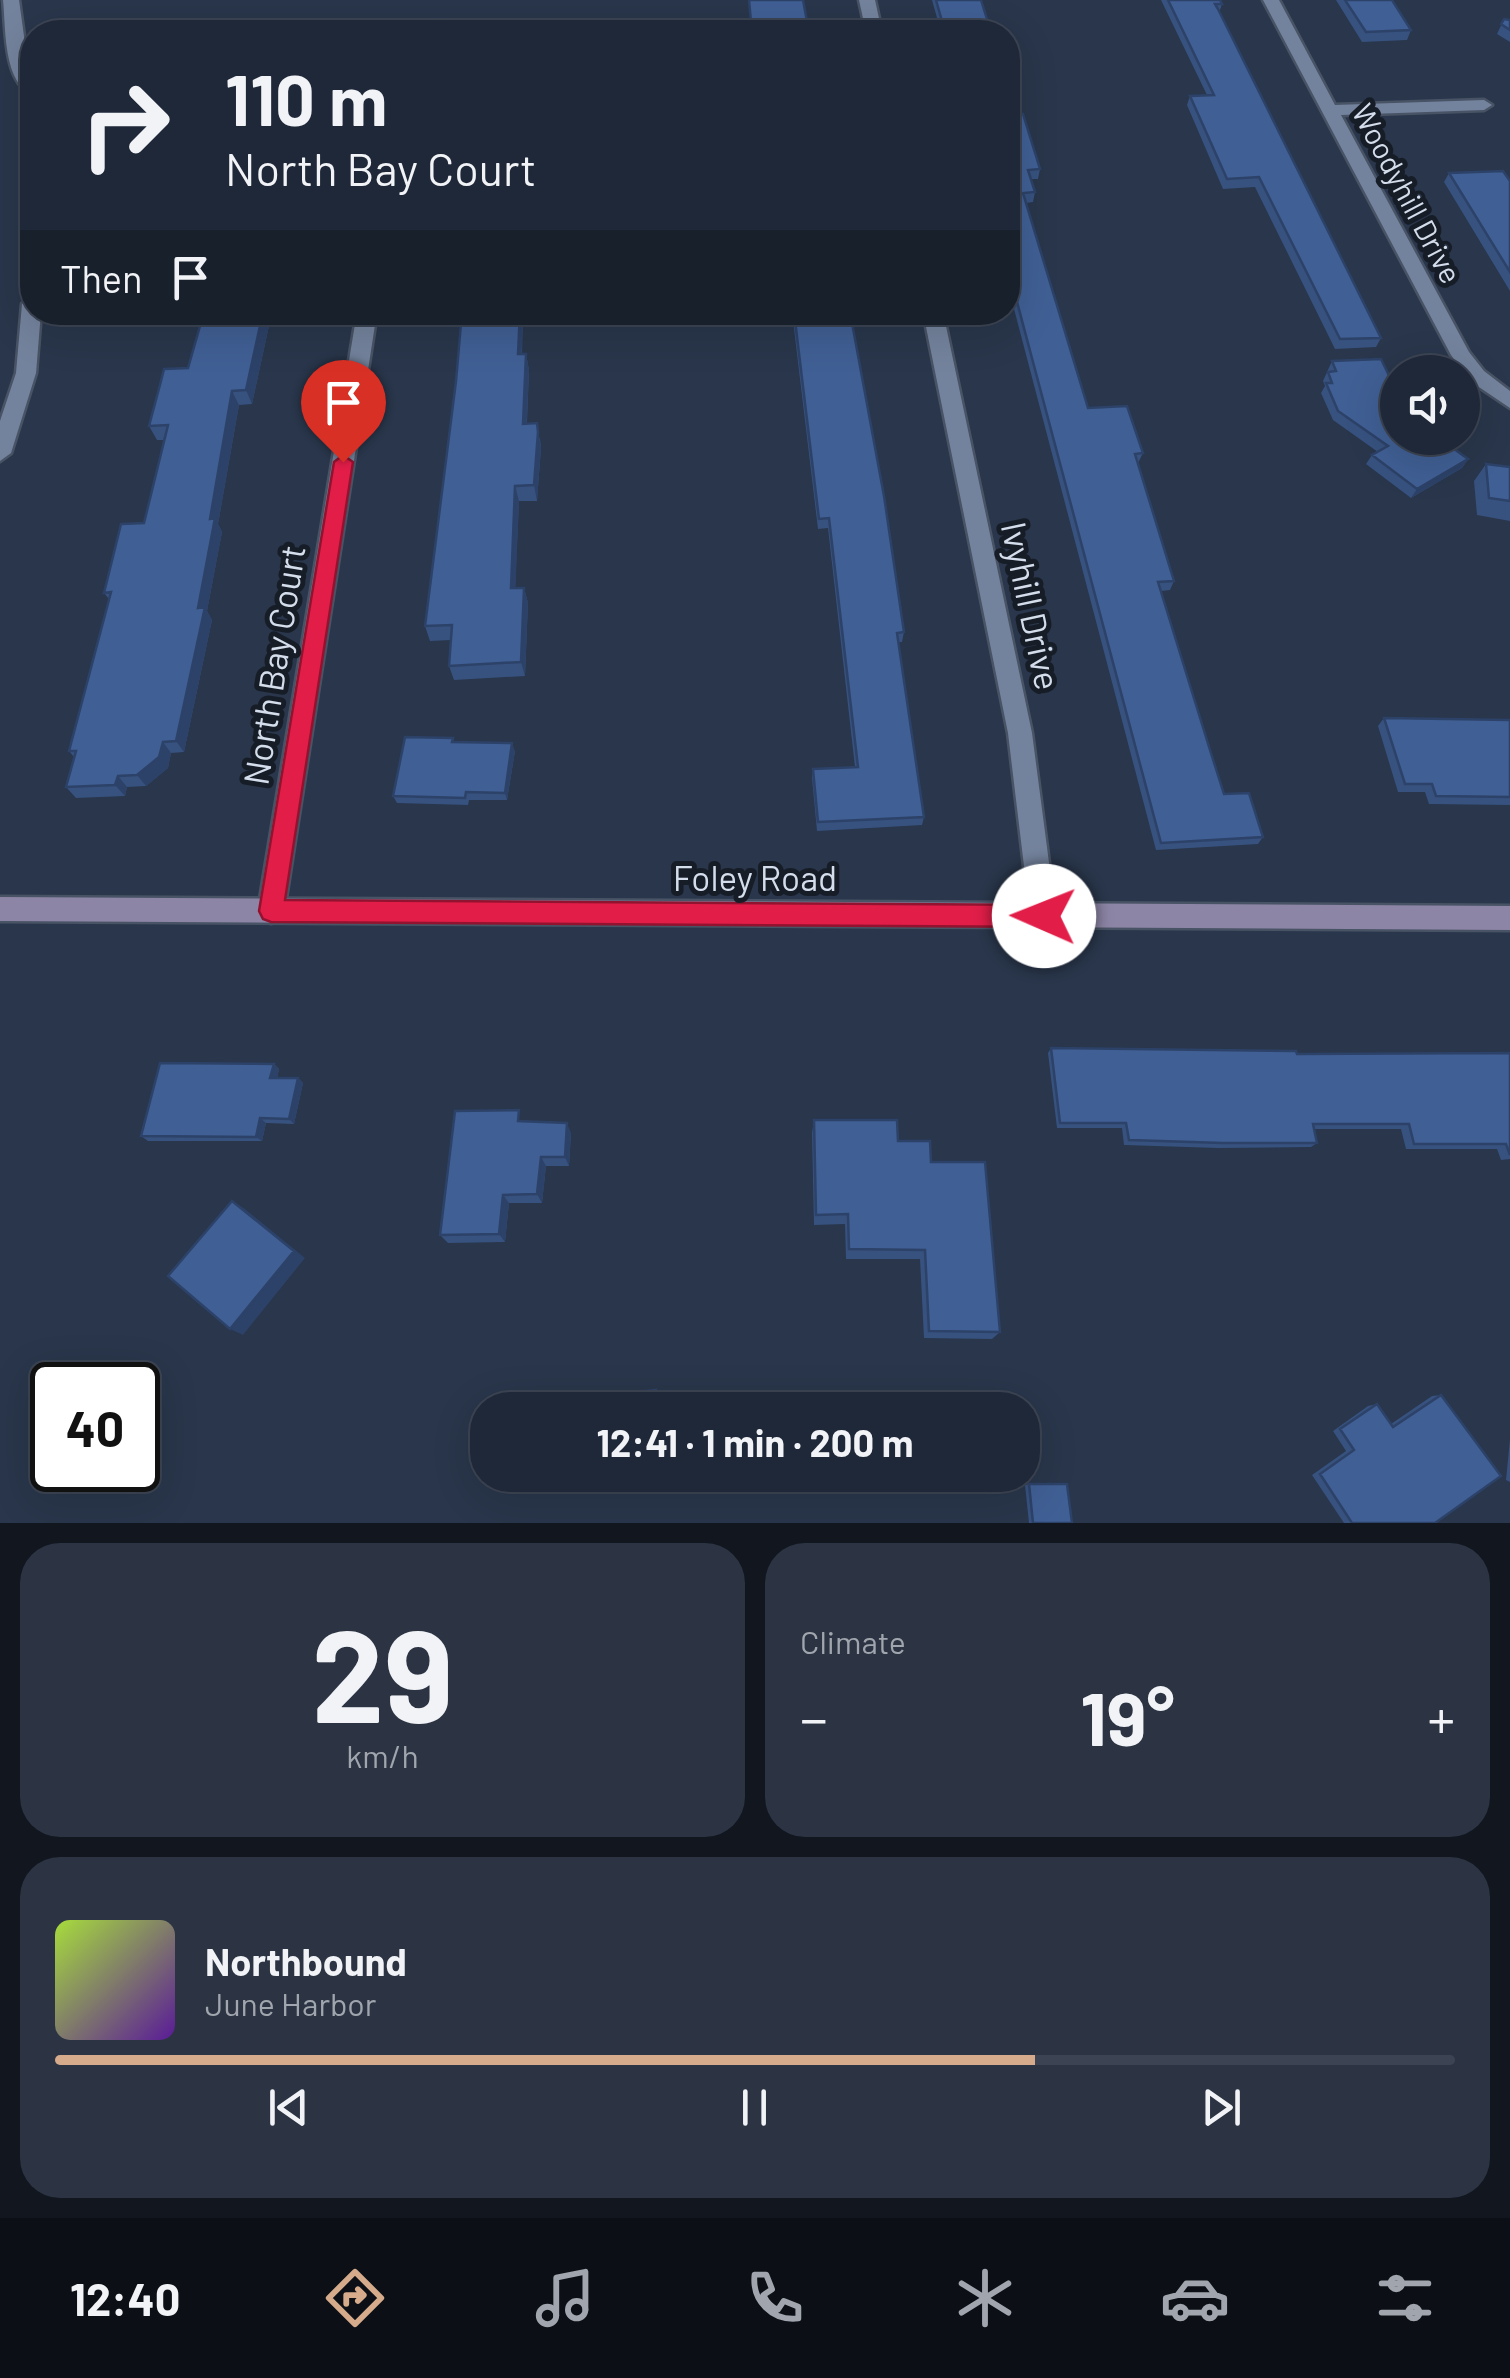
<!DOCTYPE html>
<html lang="en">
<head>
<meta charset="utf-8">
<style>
  body { margin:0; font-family:Barlow,sans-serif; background:#2c3443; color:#f1f3f6; height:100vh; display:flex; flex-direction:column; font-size:38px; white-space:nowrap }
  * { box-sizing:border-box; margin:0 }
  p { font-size:32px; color:#a1a6ae }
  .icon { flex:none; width:55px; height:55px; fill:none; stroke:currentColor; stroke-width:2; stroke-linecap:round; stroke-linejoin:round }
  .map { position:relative; height:1523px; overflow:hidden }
  .details { display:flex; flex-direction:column; gap:20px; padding:20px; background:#11161f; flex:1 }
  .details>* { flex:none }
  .top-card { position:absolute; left:20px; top:20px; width:1000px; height:305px; border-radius:40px; box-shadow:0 10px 40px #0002,0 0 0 2px #3c4453; background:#1f2838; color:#f1f3f6; overflow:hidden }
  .buttons { position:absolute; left:1380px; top:355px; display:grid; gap:20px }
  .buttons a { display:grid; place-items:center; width:100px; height:100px; border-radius:50%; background:#1f2838; box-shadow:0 10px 40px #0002,0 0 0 2px #3c4453; font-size:50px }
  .speed { position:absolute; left:30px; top:1362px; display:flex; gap:20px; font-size:50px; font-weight:700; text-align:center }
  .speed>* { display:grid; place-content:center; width:130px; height:130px; border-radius:50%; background:#1f2838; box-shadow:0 10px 40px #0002,0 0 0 2px #3c4453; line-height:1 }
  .speed .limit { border:5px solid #111; border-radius:15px; background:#fff; color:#111 }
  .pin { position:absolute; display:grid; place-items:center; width:85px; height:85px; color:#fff; margin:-102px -42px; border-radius:50% 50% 50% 0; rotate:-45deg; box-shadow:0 0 10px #0007 }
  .pin .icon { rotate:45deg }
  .me { position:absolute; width:110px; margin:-55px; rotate:271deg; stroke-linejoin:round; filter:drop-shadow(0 0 8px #0008) }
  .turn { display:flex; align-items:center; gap:35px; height:210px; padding:0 40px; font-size:45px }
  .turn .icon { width:130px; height:130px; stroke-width:2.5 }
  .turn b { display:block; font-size:70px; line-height:85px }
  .then { display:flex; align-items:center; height:95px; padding:0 40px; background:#0003; gap:20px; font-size:38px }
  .big { font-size:75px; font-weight:700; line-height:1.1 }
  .details .card { flex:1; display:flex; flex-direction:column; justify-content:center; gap:15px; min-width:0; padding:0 35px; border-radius:40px; background:#2c3443 }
  .details .dial { align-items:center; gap:0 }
  .dial b { font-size:130px; line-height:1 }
  .song { display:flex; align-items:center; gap:30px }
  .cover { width:120px; height:120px; border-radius:15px; background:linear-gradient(135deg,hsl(80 70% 55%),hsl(270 70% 35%)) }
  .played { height:10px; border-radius:5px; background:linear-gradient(90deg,#d6ab8b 70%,#3c4453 70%) }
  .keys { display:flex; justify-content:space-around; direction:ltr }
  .heat { display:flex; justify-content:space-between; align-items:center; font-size:55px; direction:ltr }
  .details .tiles { flex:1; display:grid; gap:20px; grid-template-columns:1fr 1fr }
  .card:last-child { grid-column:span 2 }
  .trip { position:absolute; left:470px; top:1392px; width:570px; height:100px; border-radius:40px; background:#1f2838; box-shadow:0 10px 40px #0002,0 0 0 2px #3c4453; font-weight:700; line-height:100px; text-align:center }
  .menu { display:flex; height:160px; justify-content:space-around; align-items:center; background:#0c1016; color:#a1a6ae }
  .menu .icon { width:70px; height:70px }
  .menu .active { color:#d6ab8b }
  .menu b { font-size:45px; color:#f1f3f6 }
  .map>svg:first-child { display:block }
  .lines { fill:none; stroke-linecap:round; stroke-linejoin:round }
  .lane-casing { stroke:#485365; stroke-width:5 }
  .street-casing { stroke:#485365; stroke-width:5 }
  .secondary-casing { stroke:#485365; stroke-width:5 }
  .lane { fill:#74839d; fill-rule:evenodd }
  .street { fill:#74839d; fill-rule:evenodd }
  .secondary { fill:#8d85a6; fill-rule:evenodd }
  .wall { fill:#37527f }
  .shaded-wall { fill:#2d4268 }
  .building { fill:#405f94; stroke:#2d4268; stroke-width:2.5 }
  .route { fill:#e11d48; stroke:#92132f; stroke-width:2.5 }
  .labels { text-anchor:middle; stroke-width:10; stroke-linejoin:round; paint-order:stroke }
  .far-street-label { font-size:30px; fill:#d4ddeb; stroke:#171d27 }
  .street-label { font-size:35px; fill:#d4ddeb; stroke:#171d27 }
</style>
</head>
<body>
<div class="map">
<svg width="1510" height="1523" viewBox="0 0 1510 1523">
  <rect width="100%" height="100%" fill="#29364b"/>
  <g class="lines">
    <defs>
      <path id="lane" d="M3 0H19L32 94C3 82 6 27 3 0Z
        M32 298V312H41L36 373 11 453 0 461V421L16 373 22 304Z"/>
      <path id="street" d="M859 0H875L882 32H866Z
        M1263 0H1279L1335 105 1484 100 1492 105 1484 110 1341 115 1469 352 1484 371 1510 391V408L1470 381 1451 355Z
        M357 312H377L284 911 281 920 271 923 261 920 258 911Z
        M923 312H943L1032 733 1056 916 1053 925 1043 928 1033 925 1030 916 1008 733Z"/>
      <path id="secondary" d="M0 897 1510 906V930L0 921Z"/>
    </defs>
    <use href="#lane" class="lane-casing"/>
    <use href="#street" class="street-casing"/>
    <use href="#secondary" class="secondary-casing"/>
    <use href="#lane" class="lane"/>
    <use href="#street" class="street"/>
    <use href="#secondary" class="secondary"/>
  </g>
  <path class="wall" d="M932 0H981L991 32H941Z
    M1161 0H1220L1222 4 1219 13 1381 338 1376 347 1335 349 1255 187 1223 189 1187 105 1190 96 1207 95Z
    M1336 0H1392L1411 30 1407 40 1362 42Z
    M1504 19 1510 20V42L1497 34Z
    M1008 86 1016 114 1040 169 1038 179H1031L1035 192 1033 202 1026 203 1088 408 1143 453 1138 463 1174 581 1170 590 1161 591 1224 794 1263 837 1258 844 1156 850 1008 286Z
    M1449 173 1510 181V291L1444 182Z
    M204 312H272L252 404 239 405 218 524 222 532 207 611 212 620 184 752 171 753 168 768 146 786 127 787 125 796 76 798 66 787 74 757 69 751 109 599 104 593 144 523 165 440H157L149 426 188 368Z
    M523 312 522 354H526L529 370 527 423 540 439 541 448 537 501H519L515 588H524L528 603 525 676 454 680 449 666 451 640 430 641 425 626 456 381Z
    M792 312H850L904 632 902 642H898L924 817 922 825 817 831 812 778 813 769 855 767 828 528 818 529Z
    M1332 361 1398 438 1468 459 1462 468 1411 498 1366 464 1372 455 1378 452 1333 420 1321 393 1325 386 1323 381Z
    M1486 464 1510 467V521L1477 515 1474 481Z
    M1384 718 1510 720V805L1429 804 1425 792H1398L1378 726Z
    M453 738 454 742 515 751 507 800H469L468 805 397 803 393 796Z
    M1051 1048 1297 1054 1510 1053V1159L1501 1160 1497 1149H1406L1401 1129H1314L1317 1143 1311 1147 1218 1148 1124 1145 1122 1128H1057L1048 1053Z
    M274 1064 279 1069 277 1078H298L303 1083 294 1124 266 1123 262 1141H148L141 1136Z
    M524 1120 571 1133 569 1166H546L542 1203H509L505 1242 448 1243 440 1235Z
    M814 1120 898 1141 931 1162 1000 1332 992 1339 924 1338 920 1259H846L845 1224 814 1225 812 1133Z
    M1441 1395 1435 1523H1344L1312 1475 1346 1451 1333 1431 1368 1406 1377 1404 1391 1424 1432 1396Z
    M1510 1439V1482L1506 1480Z
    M1029 1484 1072 1523H1029L1025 1485Z"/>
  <path class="shaded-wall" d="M263 312H272L252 404 246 390Z
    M520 312H523L521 370 518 354Z
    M526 354 529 370 526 439 523 424Z
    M232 391 239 405 218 524 222 532 207 611 212 620 184 752 176 741 198 608 210 519Z
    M537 423 541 448 537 501 534 485Z
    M1468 459 1462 468 1411 498 1417 489Z
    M515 486 519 501 515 603 511 588Z
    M524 588 528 603 525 676 521 662Z
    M163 742 171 753 168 768 146 786 137 775Z
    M512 743 515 751 507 800 505 793Z
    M118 776 127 787 125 796 115 785Z
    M274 1064 279 1069 276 1083 270 1078Z
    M298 1078 303 1083 294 1124 289 1119Z
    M260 1118 266 1123 262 1141 256 1137Z
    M567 1123 571 1133 569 1166 565 1157Z
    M541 1157 546 1166 542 1203 537 1194Z
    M503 1195 509 1203 505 1242 499 1234Z
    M232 1201 245 1209 305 1258 243 1335 230 1329Z"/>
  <path class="building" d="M749 0H803L809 32H752Z
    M936 0H981L991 32H945Z
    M1168 0H1220L1222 4H1215L1218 9 1381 338 1340 339 1259 177 1227 179 1190 96 1214 95Z
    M1345 0H1392L1411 30 1366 32Z
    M434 19 492 32H421Z
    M1504 19 1510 20V30L1501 24Z
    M1008 86 1016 114H1023L1040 169 1028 170 1035 192 1023 193 1088 408 1127 406 1143 453 1135 454 1174 581 1158 582 1210 750 1224 794 1249 793 1263 837 1161 843 1008 268Z
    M1503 171 1510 181V272L1449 173Z
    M204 312H263L246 390 232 391 210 519 215 518 198 608 205 607 176 741 163 742 159 757 137 775 118 776 115 785 66 787 76 751H69L111 592 104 593 121 524 144 523 168 425 149 426 161 381 164 369 188 368Z
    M462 312H520L518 354H526L523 424 537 423 538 432 534 485 515 486 511 588H524L521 662 449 666 452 625 425 626 456 381Z
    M794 312H850L884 496 904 632 897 633 924 817 818 822 813 769 858 767 829 518 819 519Z
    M1381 359 1398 394V438H1439L1468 459 1417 489 1372 455 1388 446 1338 411 1326 383H1332L1328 372 1336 371 1332 361Z
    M1486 464 1510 467V501L1489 498Z
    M1384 718 1510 720V797L1436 796 1432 784H1405Z
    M405 737 453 738 452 742 512 743 505 793 466 792 465 798 393 796Z
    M1051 1048 1296 1051 1297 1054 1510 1053V1155L1506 1144H1414L1409 1124H1313L1317 1143H1223L1129 1140 1126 1123H1060Z
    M160 1063 274 1064 270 1078H298L289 1119 260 1118 256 1137 141 1136Z
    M519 1110 518 1121 567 1123 565 1157H541L537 1194 503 1195 499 1234 440 1235 455 1111Z
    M814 1120H897L898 1141H930L931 1162H985L1000 1332 929 1331 925 1250 849 1249 848 1214 816 1215Z
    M232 1201 294 1251 230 1329 168 1276Z
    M656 1390 658 1410H588V1398Z
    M1441 1395 1501 1476 1435 1523H1352L1320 1474 1354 1450 1340 1429 1377 1404 1393 1427Z
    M1029 1484H1067L1072 1523H1033Z"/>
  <path class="route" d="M343 455 353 462 285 900 1044 905 1052 908 1056 916 1052 924 1044 927 271 922 263 919 259 911 334 462Z"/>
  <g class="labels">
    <g class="far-street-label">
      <text transform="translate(1406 194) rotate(62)" y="10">Woodyhill Drive</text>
    </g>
    <g class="street-label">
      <text transform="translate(1030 606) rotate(78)" y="12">Ivyhill Drive</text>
      <text transform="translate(275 665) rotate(-81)" y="12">North Bay Court</text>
      <text x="755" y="891">Foley Road</text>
    </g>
  </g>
</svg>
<div class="buttons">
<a><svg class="icon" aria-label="sound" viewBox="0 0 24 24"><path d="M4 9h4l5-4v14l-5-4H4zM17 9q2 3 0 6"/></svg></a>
</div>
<div class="speed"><div class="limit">40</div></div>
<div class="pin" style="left:343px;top:462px;background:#d93025"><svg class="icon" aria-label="arrive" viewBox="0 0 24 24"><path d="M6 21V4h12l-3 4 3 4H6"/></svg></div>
<svg class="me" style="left:1044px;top:916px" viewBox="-20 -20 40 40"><circle r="19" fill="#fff"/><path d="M0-13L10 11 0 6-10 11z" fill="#e11d48"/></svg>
<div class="trip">12:41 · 1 min · 200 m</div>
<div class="top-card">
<div class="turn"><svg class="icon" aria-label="right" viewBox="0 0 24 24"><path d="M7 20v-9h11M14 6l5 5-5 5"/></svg><div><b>110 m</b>North Bay Court</div></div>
<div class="then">Then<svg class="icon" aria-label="arrive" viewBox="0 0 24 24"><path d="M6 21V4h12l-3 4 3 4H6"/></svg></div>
</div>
</div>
<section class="details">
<div class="tiles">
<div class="card dial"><b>29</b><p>km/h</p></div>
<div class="card"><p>Climate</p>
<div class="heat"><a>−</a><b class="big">19°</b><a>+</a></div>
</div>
<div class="card">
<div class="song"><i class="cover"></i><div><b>Northbound</b><p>June Harbor</p></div></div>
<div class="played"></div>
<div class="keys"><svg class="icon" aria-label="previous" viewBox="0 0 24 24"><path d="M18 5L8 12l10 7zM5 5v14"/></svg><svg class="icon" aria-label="pause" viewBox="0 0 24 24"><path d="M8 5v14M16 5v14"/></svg><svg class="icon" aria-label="next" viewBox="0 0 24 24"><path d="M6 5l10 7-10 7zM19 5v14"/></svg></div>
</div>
</div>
</section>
<nav class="menu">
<b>12:40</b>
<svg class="icon active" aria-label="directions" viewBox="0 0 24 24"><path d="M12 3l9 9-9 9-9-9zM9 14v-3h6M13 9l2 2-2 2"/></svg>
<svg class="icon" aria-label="music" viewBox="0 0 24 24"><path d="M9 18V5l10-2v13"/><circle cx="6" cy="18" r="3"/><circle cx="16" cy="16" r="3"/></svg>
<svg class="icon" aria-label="phone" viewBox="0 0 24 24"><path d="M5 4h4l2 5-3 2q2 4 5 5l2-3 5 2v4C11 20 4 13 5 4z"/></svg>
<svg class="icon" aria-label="climate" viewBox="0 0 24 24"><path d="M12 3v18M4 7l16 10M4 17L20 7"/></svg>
<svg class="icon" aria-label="car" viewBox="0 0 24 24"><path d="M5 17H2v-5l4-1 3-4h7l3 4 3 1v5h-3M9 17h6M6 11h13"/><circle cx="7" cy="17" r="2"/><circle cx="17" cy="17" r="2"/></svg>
<svg class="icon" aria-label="filters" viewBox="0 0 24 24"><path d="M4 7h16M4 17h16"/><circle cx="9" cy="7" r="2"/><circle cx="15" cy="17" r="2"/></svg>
</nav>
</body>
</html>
